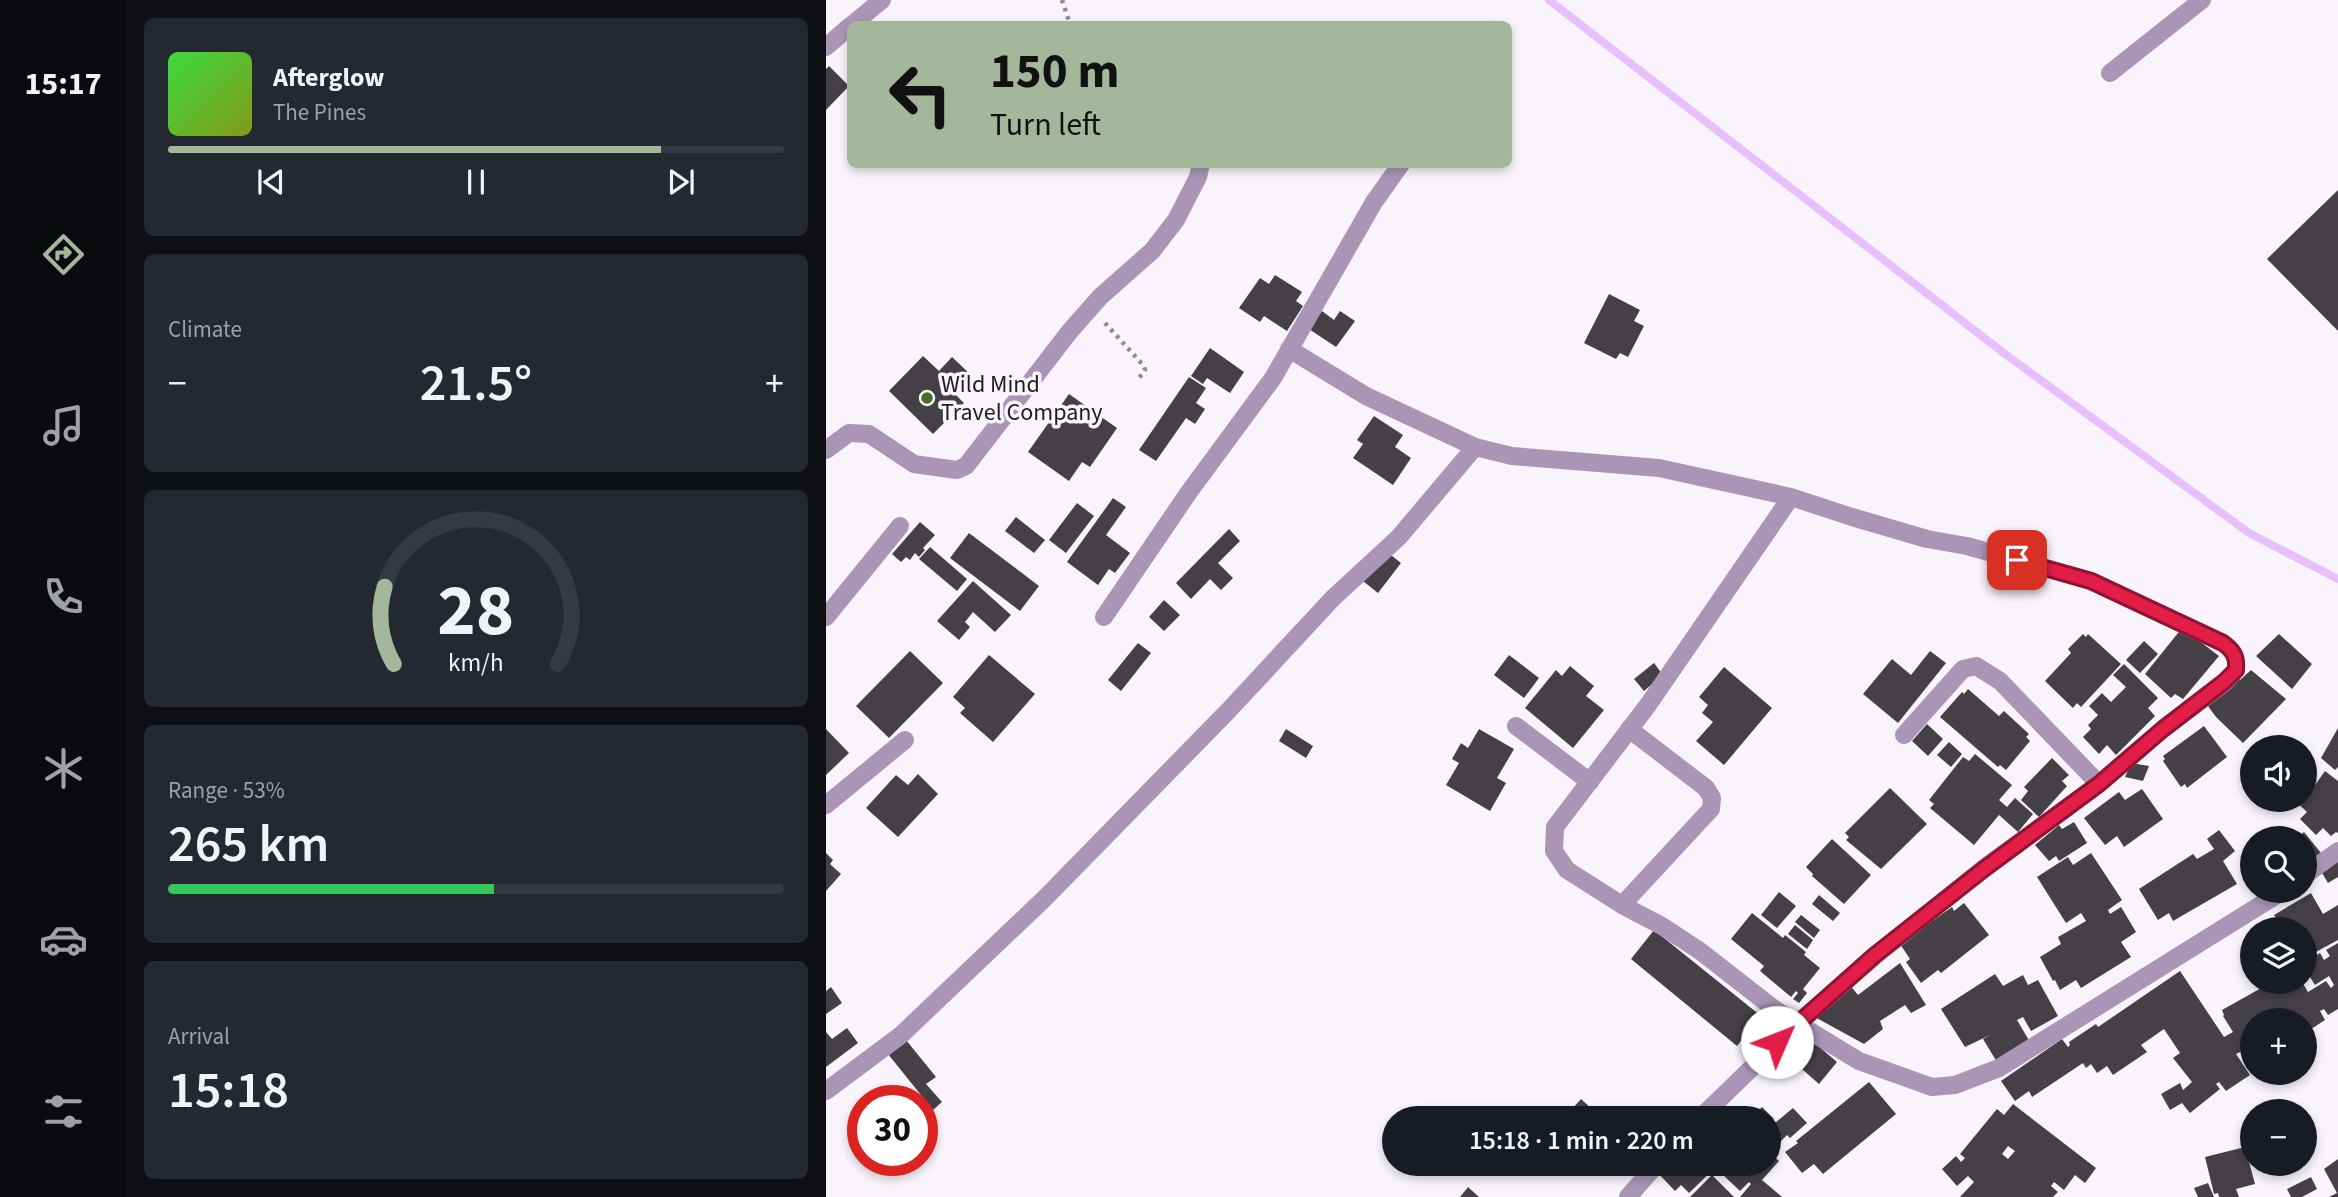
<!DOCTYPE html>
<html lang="en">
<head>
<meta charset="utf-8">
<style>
  body { margin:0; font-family:"Source Sans 3",sans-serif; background:#242831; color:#f1f3f6; height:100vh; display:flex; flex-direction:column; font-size:26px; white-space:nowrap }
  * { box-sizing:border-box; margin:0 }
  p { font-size:23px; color:#9ea1a6 }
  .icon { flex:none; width:38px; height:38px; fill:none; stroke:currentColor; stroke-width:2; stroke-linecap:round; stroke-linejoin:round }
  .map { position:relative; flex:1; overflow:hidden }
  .drawer { display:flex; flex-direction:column; gap:18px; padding:18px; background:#0d0f14; width:700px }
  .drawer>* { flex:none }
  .banner { position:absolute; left:21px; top:21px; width:665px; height:147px; border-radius:10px; box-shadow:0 4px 10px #0003; background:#a4b79a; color:#111; overflow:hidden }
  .fabs { position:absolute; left:1414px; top:735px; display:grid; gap:14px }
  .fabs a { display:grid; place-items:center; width:77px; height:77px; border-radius:50%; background:#171b24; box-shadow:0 4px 10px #0003; font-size:35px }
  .speed { position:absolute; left:21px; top:1085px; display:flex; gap:14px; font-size:35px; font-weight:700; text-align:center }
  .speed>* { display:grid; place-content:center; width:91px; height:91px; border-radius:50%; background:#171b24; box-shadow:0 4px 10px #0003; line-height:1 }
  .speed .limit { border:10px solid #d22; background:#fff; color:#111 }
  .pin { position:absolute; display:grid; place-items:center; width:60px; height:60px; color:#fff; margin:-30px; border-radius:14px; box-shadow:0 4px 10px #0006 }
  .me { position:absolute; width:77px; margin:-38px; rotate:46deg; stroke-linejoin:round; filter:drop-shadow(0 0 5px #0008) }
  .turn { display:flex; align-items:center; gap:24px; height:147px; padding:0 28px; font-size:32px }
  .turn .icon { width:91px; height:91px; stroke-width:2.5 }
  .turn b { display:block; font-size:49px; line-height:60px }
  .big { font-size:52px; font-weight:600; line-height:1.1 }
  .drawer .widget { flex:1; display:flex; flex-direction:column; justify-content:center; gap:10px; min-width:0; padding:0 24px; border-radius:10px; background:#242831 }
  .drawer .dial { align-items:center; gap:0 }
  .dial svg { height:182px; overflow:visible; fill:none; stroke:#363941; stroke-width:7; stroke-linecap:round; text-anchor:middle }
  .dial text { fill:#f1f3f6; stroke:none }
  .song { display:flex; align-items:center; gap:21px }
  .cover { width:84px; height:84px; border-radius:10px; background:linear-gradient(135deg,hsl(120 70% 55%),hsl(70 70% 35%)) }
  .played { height:7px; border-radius:4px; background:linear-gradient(90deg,#a4b79a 80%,#363941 80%) }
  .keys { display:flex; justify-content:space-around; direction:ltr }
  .heat { display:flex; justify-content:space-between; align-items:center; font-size:38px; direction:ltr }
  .charge { height:10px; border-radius:5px; background:linear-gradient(90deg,#34c759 53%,#363941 0) }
  .trip { position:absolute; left:556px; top:1106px; width:399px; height:70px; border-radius:35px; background:#171b24; box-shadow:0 4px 10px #0003; font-weight:600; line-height:70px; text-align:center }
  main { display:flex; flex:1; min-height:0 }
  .menu { display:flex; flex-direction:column; width:126px; justify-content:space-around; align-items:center; background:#090b0e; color:#9ea1a6 }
  .menu .icon { width:49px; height:49px }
  .menu .on { color:#a4b79a }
  .menu b { font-size:32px; color:#f1f3f6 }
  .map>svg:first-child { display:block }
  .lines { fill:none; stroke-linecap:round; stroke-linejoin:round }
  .stream { stroke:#e8bffd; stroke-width:8 }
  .building { fill:#444046; fill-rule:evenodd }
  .path { stroke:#8f8c91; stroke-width:4.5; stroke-dasharray:3.5 5; stroke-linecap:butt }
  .street { stroke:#aa95b6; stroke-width:18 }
  .route-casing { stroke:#92132f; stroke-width:18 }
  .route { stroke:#e11d48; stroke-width:12 }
  .poi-dot { fill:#466e29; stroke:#f9f4fc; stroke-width:2.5 }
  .labels { text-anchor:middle; stroke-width:7; stroke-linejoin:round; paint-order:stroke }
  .poi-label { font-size:24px; fill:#1f1e20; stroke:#f9f4fc; text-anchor:start }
</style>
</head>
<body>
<main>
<nav class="menu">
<b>15:17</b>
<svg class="icon on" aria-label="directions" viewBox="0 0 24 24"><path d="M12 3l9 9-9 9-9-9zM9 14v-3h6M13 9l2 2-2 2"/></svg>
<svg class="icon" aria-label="music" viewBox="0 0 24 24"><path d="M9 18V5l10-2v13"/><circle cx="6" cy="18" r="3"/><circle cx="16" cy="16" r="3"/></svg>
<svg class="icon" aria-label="phone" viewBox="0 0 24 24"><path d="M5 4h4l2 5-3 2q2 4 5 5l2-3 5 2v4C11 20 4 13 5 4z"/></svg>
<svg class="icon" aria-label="climate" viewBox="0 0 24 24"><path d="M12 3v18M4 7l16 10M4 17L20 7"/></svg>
<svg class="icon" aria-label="car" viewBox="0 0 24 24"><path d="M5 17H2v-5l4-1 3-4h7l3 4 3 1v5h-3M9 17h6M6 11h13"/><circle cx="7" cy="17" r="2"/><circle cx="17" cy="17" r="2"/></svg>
<svg class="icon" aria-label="filters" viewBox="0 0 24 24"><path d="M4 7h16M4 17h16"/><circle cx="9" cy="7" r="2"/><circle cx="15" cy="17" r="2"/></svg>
</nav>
<section class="drawer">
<div class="widget">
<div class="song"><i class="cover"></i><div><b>Afterglow</b><p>The Pines</p></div></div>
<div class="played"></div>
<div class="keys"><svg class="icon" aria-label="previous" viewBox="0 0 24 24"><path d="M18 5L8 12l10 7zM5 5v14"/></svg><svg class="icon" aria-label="pause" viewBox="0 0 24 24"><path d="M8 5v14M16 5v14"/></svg><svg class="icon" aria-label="next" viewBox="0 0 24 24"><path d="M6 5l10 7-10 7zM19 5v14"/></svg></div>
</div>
<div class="widget"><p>Climate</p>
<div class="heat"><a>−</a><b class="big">21.5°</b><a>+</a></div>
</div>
<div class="widget dial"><svg viewBox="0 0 100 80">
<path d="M14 69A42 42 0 1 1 86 69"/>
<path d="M14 69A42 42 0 0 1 10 35" stroke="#a4b79a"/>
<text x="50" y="56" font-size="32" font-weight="700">28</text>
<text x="50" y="72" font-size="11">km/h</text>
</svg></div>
<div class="widget"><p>Range · 53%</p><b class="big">265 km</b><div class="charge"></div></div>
<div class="widget"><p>Arrival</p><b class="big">15:18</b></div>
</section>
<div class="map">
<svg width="1512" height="1197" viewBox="0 0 1512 1197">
  <rect width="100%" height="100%" fill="#f9f4fc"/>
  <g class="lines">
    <path class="stream" d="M723 0 1179 354 1423 533 1512 579"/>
  </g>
  <path class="building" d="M3 66 23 86 0 110V69Z
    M1512 190V331L1441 259Z
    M449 275 476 292 470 301 477 306 461 331 438 316 434 322 413 308 434 278 443 284Z
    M783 294 814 310 808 321 818 326 802 357 794 353 790 359 758 343Z
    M496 311 508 320 514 311 529 321 510 347 483 329Z
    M384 348 418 372 404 393 381 378 377 384 365 376Z
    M97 356 113 371 126 357 145 375 128 393 138 403 107 434 63 391Z
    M363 377 380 388 370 403 379 409 369 424 360 418 330 461 313 450Z
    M243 394 291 428 264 467 256 462 243 481 202 452Z
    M548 416 577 435 569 447 585 458 567 485 527 458 537 444 531 440Z
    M287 498 300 507 280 535 304 553 289 573 283 569 272 585 241 562Z
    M251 503 268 516 240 553 223 540Z
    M190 517 219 540 208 553 179 531Z
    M94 522 109 535 97 548 99 550 93 557 89 553 84 560 80 557 75 562 66 554Z
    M403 529 414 541 392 563 407 578 395 590 384 579 365 599 350 583Z
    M143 533 213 586 194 611 124 558Z
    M104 547 141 579 131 591 93 559Z
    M560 551 575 563 552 593 537 581Z
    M147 581 185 615 169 632 147 612 139 622 144 627 133 640 111 621Z
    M338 600 354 615 338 631 323 617Z
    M1356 628 1393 656 1357 699 1349 694 1345 698 1319 674Z
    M1257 634 1260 637 1262 634 1295 664 1255 707 1251 703 1247 708 1219 681 1245 653 1242 649Z
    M1453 634 1486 664 1466 689 1430 656Z
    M1318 641 1332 654 1314 673 1300 660Z
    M312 643 325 653 295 691 282 680Z
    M84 651 117 683 63 738 30 706Z
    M1104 651 1120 663 1072 723 1037 694 1066 659 1085 675Z
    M163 655 209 694 167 742 134 713 139 708 127 697Z
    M683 655 713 678 698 698 668 675Z
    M828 663 837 675 818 691 808 679Z
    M1298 664 1332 698 1322 708 1329 716 1290 755 1281 745 1273 754 1257 737 1265 729 1262 725 1272 715 1263 706 1276 693 1285 702 1300 687 1287 675Z
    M744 666 768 686 760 696 778 710 747 748 699 708 730 670 736 676Z
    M898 667 946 708 898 765 870 741 887 722 876 713 882 705 873 697Z
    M1425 670 1460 699 1417 743 1390 717 1379 702 1411 676 1414 680Z
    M1142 689 1173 716 1178 711 1203 734 1200 737 1204 741 1180 770 1174 765 1172 767 1114 717 1136 692 1138 694Z
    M1101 724 1117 739 1102 756 1086 741Z
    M1378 726 1401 757 1361 788 1359 784 1355 787 1337 761 1339 759 1337 756Z
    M1512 728V767L1509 770 1495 758Z
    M0 729 23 753 0 775Z
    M460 729 487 746 480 758 453 741Z
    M653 729 688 749 671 778 680 783 664 811 620 785 633 763 626 759 635 743 642 748Z
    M1123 742 1136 754 1125 767 1111 755Z
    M1149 754 1186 785 1173 800 1181 807 1189 798 1207 814 1192 832 1173 815 1148 845 1104 808 1108 804 1103 800 1137 757 1143 761Z
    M1226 758 1243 775 1236 781 1241 786 1213 817 1195 800 1202 791 1198 787Z
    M1305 763 1323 766 1317 781 1299 777Z
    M1499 771 1512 781V833L1510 832 1505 836 1497 828 1490 835 1474 819 1481 812 1468 800H1479V775L1489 785Z
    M92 774 112 794 72 837 40 808 70 775 82 785Z
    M1064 788 1101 824 1055 869 1020 840 1023 837 1019 833Z
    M1316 789 1337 819 1298 847 1291 836 1279 845 1258 818 1293 792 1299 800Z
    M1248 822 1261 843 1233 861 1230 856 1223 861 1209 845 1233 825 1236 829Z
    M1393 830 1409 851 1397 861 1411 884 1347 921 1343 913 1332 920 1313 889 1367 854 1371 859 1388 849 1381 839Z
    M1478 832 1495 853 1479 867V838H1471Z
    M1006 839 1045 875 1018 904 986 876 987 874 980 867Z
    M0 853 7 860 4 864 15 874 0 891Z
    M1265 853 1296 900 1282 910 1284 914 1295 907 1310 932 1295 942 1305 957 1255 988 1250 980 1234 990 1229 980 1227 981 1214 957 1235 944 1232 937 1260 921 1255 913 1240 923 1211 877 1242 857 1247 865Z
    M1512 857V877L1502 883 1493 868Z
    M953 892 970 906 951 928 935 915Z
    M1485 893 1497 914 1512 905V940L1488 953 1487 951 1479 956V929H1457L1448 915Z
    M993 895 1014 913 1007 921 986 904Z
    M1138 903 1163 935 1115 973 1112 970 1095 983 1080 962 1084 959 1074 944 1126 907 1128 911Z
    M926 913 957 938 959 935 980 952 978 955 994 968 977 989 981 993 973 1003 967 999 972 993 970 991 965 997 934 971 938 966 905 939Z
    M975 915 994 930 988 938 969 922Z
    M969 925 987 940 981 949 962 934Z
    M828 930 935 1016 911 1046 805 959Z
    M1512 943V1009L1502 1015 1498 1009 1494 1011 1499 1020 1479 1033V1020H1426V1064L1418 1050 1410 1054 1424 1075 1400 1091 1393 1082 1390 1084 1394 1089 1364 1113 1356 1103 1344 1110 1335 1094 1354 1083 1357 1090 1366 1082 1347 1058 1354 1053 1338 1029 1315 1045 1321 1052 1287 1075 1281 1066 1271 1073 1265 1064 1260 1068 1257 1063 1206 1097 1203 1091 1189 1101 1175 1081 1236 1039 1242 1047 1244 1045 1243 1042 1270 1024 1272 1027 1354 971 1398 1037 1407 1032 1397 1016 1398 1015 1396 1010 1446 982H1476L1482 992 1500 981 1505 988 1508 985 1503 976 1489 985 1479 969V962L1494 953 1498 960 1504 956 1500 950Z
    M1074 963 1100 1005 1085 1013 1079 1005 1054 1021 1057 1029 1038 1044 987 1016 1024 985 1032 995Z
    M1169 974 1177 986 1197 975 1202 985 1212 980 1232 1016 1205 1031 1197 1017 1191 1020 1204 1042 1171 1062 1157 1039 1164 1035 1139 1047 1115 1009Z
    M5 987 16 1003 0 1014V991Z
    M21 1028 32 1043 0 1067V1032L6 1039Z
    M976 1032 1011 1062 993 1084 968 1062 972 1057 962 1048Z
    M80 1040 110 1077 100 1084 116 1102 107 1110 62 1054Z
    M1043 1082 1070 1114 997 1174 988 1164 976 1173 959 1152 972 1143 970 1141Z
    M755 1099 766 1109 757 1118H738Z
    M1187 1104 1270 1168 1259 1183 1249 1175 1238 1190 1228 1182 1225 1186 1232 1192 1227 1197H1134L1148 1182 1142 1176 1131 1186 1116 1169 1130 1156 1135 1162 1139 1158 1134 1154 1171 1109 1178 1115ZM1182 1146 1189 1151 1182 1159 1176 1154Z
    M936 1107 948 1119 943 1124V1118L926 1117Z
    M967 1108 981 1123 964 1138 961 1135 949 1147 943 1140V1128Z
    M1419 1147 1429 1184 1410 1189 1413 1197H1393L1392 1193 1388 1194 1379 1157Z
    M943 1152 953 1161 936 1180 956 1197H914L925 1184 923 1182 914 1191 895 1173 904 1164H943Z
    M1512 1159V1197H1503L1511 1193 1498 1169Z
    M838 1164H893L863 1193 855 1185 849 1191 830 1171Z
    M886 1175 908 1197H864Z
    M1485 1177 1491 1189 1476 1197H1465L1461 1189Z
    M1382 1183 1388 1197H1372L1368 1188Z
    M642 1187 653 1197H634Z"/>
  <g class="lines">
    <path class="path" d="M236 0 244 24
      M279 323 318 366 319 370 313 378"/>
    <path class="street" d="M27 24 56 0
      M0 47 24 26
      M1284 73 1376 0
      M463 349 540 396 649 447 686 456 833 468 965 497 1026 517 1101 539 1141 546 1265 581 1397 643C1408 651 1411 657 1410 670L1398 683 1337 729 1273 784 1158 868 1050 955 971 1024 874 1118
      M0 450 23 433 43 434 88 464 131 470 140 466 244 331 274 297 326 251 350 220 372 177 375 164
      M965 497 822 705 729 827 728 851 741 870 796 905 836 926 874 951 951 1011 1033 1061 1106 1087 1129 1085 1173 1068 1457 891
      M0 617 74 526
      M278 617 363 492 447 378 548 202 575 164
      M690 726 764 782
      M1078 735 1137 669 1150 666 1174 681 1273 784
      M0 805 79 740
      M1479 875 1512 851
      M796 905 885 809 886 798 880 788 803 729
      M0 1091 75 1035 219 898 403 710 507 598 573 537 649 447
      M802 1197 831 1164"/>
  </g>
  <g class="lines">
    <defs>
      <path id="route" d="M951 1042 1049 955 1158 869 1273 784 1337 729 1398 682 1410 670C1411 657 1408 651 1397 643L1265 581 1191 560"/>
    </defs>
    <use href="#route" class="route-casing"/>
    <use href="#route" class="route"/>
  </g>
  <circle class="poi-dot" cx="101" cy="398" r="7"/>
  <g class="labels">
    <g class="poi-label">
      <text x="115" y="392">Wild Mind<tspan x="115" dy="28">Travel Company</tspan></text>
    </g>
  </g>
</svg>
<div class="fabs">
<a><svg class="icon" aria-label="sound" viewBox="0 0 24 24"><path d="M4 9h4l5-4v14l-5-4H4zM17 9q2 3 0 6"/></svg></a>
<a><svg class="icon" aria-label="search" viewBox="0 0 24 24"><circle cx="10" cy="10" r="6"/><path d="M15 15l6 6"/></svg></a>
<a><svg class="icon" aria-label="layers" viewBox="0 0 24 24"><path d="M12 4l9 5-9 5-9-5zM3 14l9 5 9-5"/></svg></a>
<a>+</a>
<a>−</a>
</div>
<div class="speed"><div class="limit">30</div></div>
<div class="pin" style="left:1191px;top:560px;background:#d93025"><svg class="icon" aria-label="arrive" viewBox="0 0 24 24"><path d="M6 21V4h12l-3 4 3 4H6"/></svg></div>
<svg class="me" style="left:951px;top:1042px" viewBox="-20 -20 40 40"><circle r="19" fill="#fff"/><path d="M0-13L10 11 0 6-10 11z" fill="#e11d48"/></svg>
<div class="trip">15:18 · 1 min · 220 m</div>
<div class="banner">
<div class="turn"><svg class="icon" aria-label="left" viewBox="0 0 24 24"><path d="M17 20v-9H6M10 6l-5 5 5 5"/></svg><div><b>150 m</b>Turn left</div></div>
</div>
</div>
</main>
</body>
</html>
